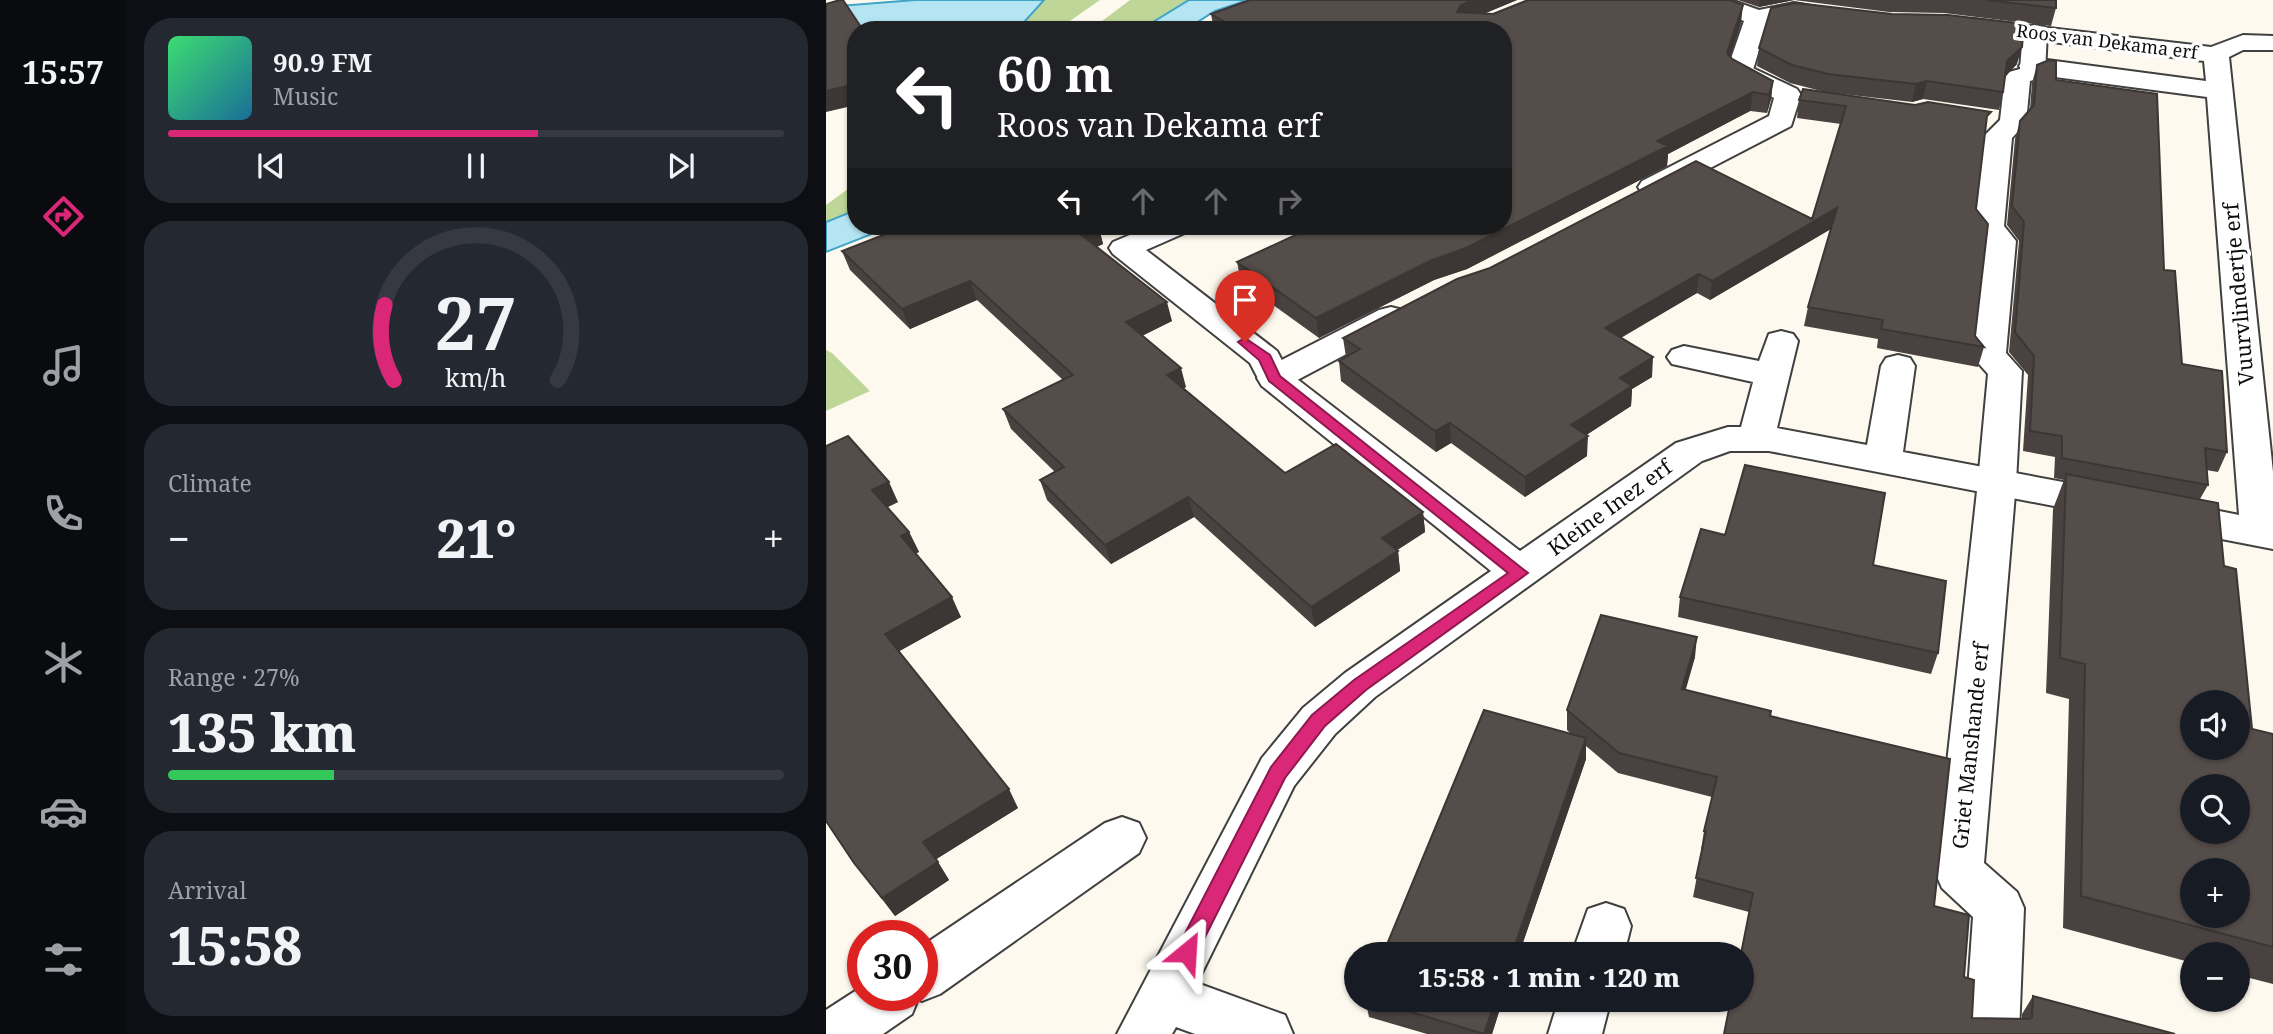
<!DOCTYPE html>
<html lang="en">
<head>
<meta charset="utf-8">
<style>
  body { margin:0; font-family:"Noto Serif",serif; background:#242831; color:#f1f3f6; height:100vh; display:flex; flex-direction:column; font-size:26px; white-space:nowrap }
  * { box-sizing:border-box; margin:0 }
  p { font-size:23px; color:#9ea1a6 }
  .icon { flex:none; width:38px; height:38px; fill:none; stroke:currentColor; stroke-width:2; stroke-linecap:round; stroke-linejoin:round }
  .map { position:relative; flex:1; overflow:hidden }
  .side { display:flex; flex-direction:column; gap:18px; padding:18px; background:#0d0f14; width:700px }
  .side>* { flex:none }
  .guide { position:absolute; left:21px; top:21px; width:665px; height:214px; border-radius:28px; box-shadow:0 2px 5px #0004; background:#202124; color:#fff; overflow:hidden }
  .buttons { position:absolute; left:1354px; top:690px; display:grid; gap:14px }
  .buttons a { display:grid; place-items:center; width:70px; height:70px; border-radius:50%; background:#171b24; box-shadow:0 2px 5px #0004; font-size:35px }
  .speed { position:absolute; left:21px; top:920px; display:flex; gap:14px; font-size:35px; font-weight:700; text-align:center }
  .speed>* { display:grid; place-content:center; width:91px; height:91px; border-radius:50%; background:#171b24; box-shadow:0 2px 5px #0004; line-height:1 }
  .speed .limit { border:10px solid #d22; background:#fff; color:#111 }
  .pin { position:absolute; display:grid; place-items:center; width:60px; height:60px; color:#fff; margin:-72px -30px; border-radius:50% 50% 50% 0; rotate:-45deg; box-shadow:0 0 7px #0007 }
  .pin .icon { rotate:45deg }
  .me { position:absolute; width:77px; margin:-38px; rotate:27deg; stroke-linejoin:round; filter:drop-shadow(0 0 5px #0008) }
  .turn { display:flex; align-items:center; gap:24px; height:147px; padding:0 35px; font-size:32px }
  .turn .icon { width:91px; height:91px; stroke-width:2.5 }
  .turn b { display:block; font-size:49px; line-height:60px }
  .lanes { display:flex; align-items:center; height:66px; padding:0 35px; background:#0003; justify-content:center; gap:35px; direction:ltr }
  .lanes .off { opacity:.35 }
  .big { font-size:52px; font-weight:800; line-height:1.1 }
  .side .tile { flex:1; display:flex; flex-direction:column; justify-content:center; gap:10px; min-width:0; padding:0 24px; border-radius:28px; background:#242831 }
  .side .dial { align-items:center; gap:0 }
  .dial svg { height:182px; overflow:visible; fill:none; stroke:#363941; stroke-width:7; stroke-linecap:round; text-anchor:middle }
  .dial text { fill:#f1f3f6; stroke:none }
  .song { display:flex; align-items:center; gap:21px }
  .cover { width:84px; height:84px; border-radius:10px; background:linear-gradient(135deg,hsl(140 70% 55%),hsl(200 70% 35%)) }
  .played { height:7px; border-radius:4px; background:linear-gradient(90deg,#db2777 60%,#363941 60%) }
  .keys { display:flex; justify-content:space-around; direction:ltr }
  .heat { display:flex; justify-content:space-between; align-items:center; font-size:38px; direction:ltr }
  .charge { height:10px; border-radius:5px; background:linear-gradient(90deg,#34c759 27%,#363941 0) }
  .trip { position:absolute; left:518px; top:942px; width:410px; height:70px; border-radius:35px; background:#171b24; box-shadow:0 2px 5px #0004; font-weight:800; line-height:70px; text-align:center }
  main { display:flex; flex:1; min-height:0 }
  .tabs { display:flex; flex-direction:column; width:126px; justify-content:space-around; align-items:center; background:#090b0e; color:#9ea1a6 }
  .tabs .icon { width:49px; height:49px }
  .tabs .selected { color:#db2777 }
  .tabs b { font-size:32px; color:#f1f3f6 }
  .map>svg:first-child { display:block }
  .forest { fill:#bed799 }
  .water { fill:#b5e5f3; stroke:#3fa4c7; stroke-width:2 }
  .lines { fill:none; stroke-linecap:round; stroke-linejoin:round }
  .pedestrian-casing { stroke:#404040; stroke-width:4 }
  .minor-casing { stroke:#404040; stroke-width:4 }
  .pedestrian { fill:#fff; fill-rule:evenodd }
  .minor { fill:#fff; fill-rule:evenodd }
  .wall { fill:#494240 }
  .shaded-wall { fill:#3c3634 }
  .building { fill:#554d4a; stroke:#3c3634; stroke-width:2; fill-rule:evenodd }
  .route { fill:#db2777; stroke:#8e194d; stroke-width:2 }
  .labels { text-anchor:middle; stroke-width:7; stroke-linejoin:round; paint-order:stroke }
  .far-street-label { font-size:18px; fill:#0d0d0d; stroke:#fff }
  .street-label { font-size:21px; fill:#0d0d0d; stroke:#fff }
</style>
</head>
<body>
<main>
<nav class="tabs">
<b>15:57</b>
<svg class="icon selected" aria-label="directions" viewBox="0 0 24 24"><path d="M12 3l9 9-9 9-9-9zM9 14v-3h6M13 9l2 2-2 2"/></svg>
<svg class="icon" aria-label="music" viewBox="0 0 24 24"><path d="M9 18V5l10-2v13"/><circle cx="6" cy="18" r="3"/><circle cx="16" cy="16" r="3"/></svg>
<svg class="icon" aria-label="phone" viewBox="0 0 24 24"><path d="M5 4h4l2 5-3 2q2 4 5 5l2-3 5 2v4C11 20 4 13 5 4z"/></svg>
<svg class="icon" aria-label="climate" viewBox="0 0 24 24"><path d="M12 3v18M4 7l16 10M4 17L20 7"/></svg>
<svg class="icon" aria-label="car" viewBox="0 0 24 24"><path d="M5 17H2v-5l4-1 3-4h7l3 4 3 1v5h-3M9 17h6M6 11h13"/><circle cx="7" cy="17" r="2"/><circle cx="17" cy="17" r="2"/></svg>
<svg class="icon" aria-label="filters" viewBox="0 0 24 24"><path d="M4 7h16M4 17h16"/><circle cx="9" cy="7" r="2"/><circle cx="15" cy="17" r="2"/></svg>
</nav>
<section class="side">
<div class="tile">
<div class="song"><i class="cover"></i><div><b>90.9 FM</b><p>Music</p></div></div>
<div class="played"></div>
<div class="keys"><svg class="icon" aria-label="previous" viewBox="0 0 24 24"><path d="M18 5L8 12l10 7zM5 5v14"/></svg><svg class="icon" aria-label="pause" viewBox="0 0 24 24"><path d="M8 5v14M16 5v14"/></svg><svg class="icon" aria-label="next" viewBox="0 0 24 24"><path d="M6 5l10 7-10 7zM19 5v14"/></svg></div>
</div>
<div class="tile dial"><svg viewBox="0 0 100 80">
<path d="M14 69A42 42 0 1 1 86 69"/>
<path d="M14 69A42 42 0 0 1 10 36" stroke="#db2777"/>
<text x="50" y="56" font-size="32" font-weight="700">27</text>
<text x="50" y="72" font-size="11">km/h</text>
</svg></div>
<div class="tile"><p>Climate</p>
<div class="heat"><a>−</a><b class="big">21°</b><a>+</a></div>
</div>
<div class="tile"><p>Range · 27%</p><b class="big">135 km</b><div class="charge"></div></div>
<div class="tile"><p>Arrival</p><b class="big">15:58</b></div>
</section>
<div class="map">
<svg width="1447" height="1034" viewBox="0 0 1447 1034">
  <rect width="100%" height="100%" fill="#fef9ee"/>
  <path class="forest" d="M218 0H274L231 30H191Z
    M304 0H363L314 30H264Z
    M30 183V210L0 222V205Z
    M0 350 6 353 44 391 0 411Z"/>
  <path class="water" d="M89 0H218L191 30H85L73 26 30 30 0 7Z
    M363 0H422L389 11 359 30H314Z
    M30 210V226H66L0 252V222Z"/>
  <g class="lines">
    <defs>
      <path id="pedestrian" d="M1209 25 1218 27 1221 32 1219 73 1215 78 1204 81 1200 123 1186 138 1178 226 1190 241 1180 353 1196 371 1190 482 1158 863 1191 892 1198 908 1193 1034H1139L1147 917 1116 888 1109 872 1152 482 1162 374 1146 356 1160 242 1148 228 1159 135 1174 120 1179 77 1183 72 1194 69 1197 32 1200 27Z
        M914 62 971 89 975 95 965 126 836 193 826 196 816 193 812 187 816 181 943 116 948 98 905 75 901 70 905 65Z
        M565 307 577 310 581 317 577 324 460 386 448 389 436 386 431 378 436 370 553 310Z"/>
      <path id="minor" d="M872 0H905L933 10 968 3 1003 9 1007 14 1003 19 995 21 968 17 941 23 927 70 923 75 914 78 905 75 901 70 918 21 876 5Z
        M1146 19 1385 47 1417 35 1447 36V50H1417L1403 57 1447 472V549L1344 529 1330 525 1325 515 1330 505 1344 501 1413 515 1381 97 1206 74 1197 71 1193 66 1197 61 1206 58 1380 81 1378 61 1137 31 1134 26 1137 21Z
        M325 226H365L361 232 320 250 451 351 462 372 694 551 850 443 902 427H915L927 382 846 364 841 357 846 350 858 346 933 361 943 334 955 331 967 334 972 341 951 428 1041 445 1055 366 1060 358 1072 355 1084 358 1089 366 1077 452 1285 491 1298 495 1304 504 1298 513 1285 517 943 451H904L876 461 549 697 509 734 468 786 371 983 459 1015 467 1034H369L350 1027 346 1034H291L436 758 477 708 519 673 665 571 436 386 424 363 287 254 283 248 287 242Z
        M296 817 313 823 320 838 313 853 114 994 96 1001 92 999 86 1014 57 1034H0V1010L37 986V996H96V946L279 823Z
        M780 903 798 909 805 926 798 954H746L762 909Z
        M733 999H785L776 1034H722Z"/>
    </defs>
    <use href="#pedestrian" class="pedestrian-casing"/>
    <use href="#minor" class="minor-casing"/>
    <use href="#pedestrian" class="pedestrian"/>
    <use href="#minor" class="minor"/>
  </g>
  <path class="wall" d="M424 0H691L657 14 915 23 904 57 906 59 947 81 945 99 941 113 924 111 842 154 841 166 641 269 608 280 493 338 415 282 411 262 677 226V30H388L385 14Z
    M912 0H1230V8L1225 26 1118 13 1063 12 968 0 933 7Z
    M933 48 1191 64 1179 77 1177 92 1173 110 1097 99 1086 102 999 92 964 83 931 66Z
    M1211 65 1230 80 1338 270 1356 364 1401 452 1392 472 1380 470 1382 485 1374 499 1398 566 1426 729 1447 734V984L1412 975V954H1367V963L1237 928 1243 699 1220 693 1227 509 1238 480 1228 478 1229 457 1197 451 1202 375 1183 352 1193 241 1181 225 1189 139 1194 121 1204 109 1206 83Z
    M977 89 1159 131 1150 209 1149 336 1158 347 1152 367 1051 348 1052 339 978 326 982 307 1005 229 884 300 871 293 795 338 826 377 806 389 805 406 760 435 761 456 699 497 625 443 610 452 515 381 513 361 520 357 517 338 986 219 1015 124 971 118 973 100Z
    M80 226H326L303 230 289 226 274 232 277 244 271 247 346 321 316 336 360 387 358 388 459 473 597 512 599 532 571 550 572 551 574 571 489 627 368 517 285 564 221 500 214 480 229 472 185 429 177 409 237 380 151 300 84 329 24 270 16 251Z
    M0 446 72 502 61 507 83 532 93 552 89 553 135 617 73 651 192 808 110 859 123 880 69 916 28 863Z
    M1047 565 1112 653 1105 674 852 617 854 597Z
    M869 657 859 690 944 716 1108 906 1138 977 1146 1018 1196 1019V1014L1207 996 1349 1034H898L923 912 867 897 876 850H875L878 831 886 797 792 773 760 746V759L693 954H557L745 734 741 730V710Z
    M539 999H677L666 1034H601L543 1017Z"/>
  <path class="shaded-wall" d="M647 0H691L636 23 631 12 635 5Z
    M934 0H968L933 7Z
    M917 5 915 23 899 72 901 53Z
    M1196 47 1191 64 1177 79 1181 61Z
    M947 81 945 99 941 113 943 95Z
    M1101 81 1097 99 1086 102 1090 84Z
    M30 84V105L0 112V91Z
    M927 92 924 111 842 154 841 166 641 269 608 280 493 338 490 318Z
    M1011 208 1008 227 884 300 886 281Z
    M264 226H289L274 232 277 244 258 252 253 233Z
    M302 226H326L303 230Z
    M873 274 871 293 778 347 779 328Z
    M144 281 151 300 84 329 76 309Z
    M341 302 346 321 305 341 300 322Z
    M827 357 826 377 806 389 805 406 745 445V425L794 378Z
    M355 368 360 387 346 394 341 375Z
    M624 423 625 443 610 452 609 431Z
    M762 436 761 456 699 497V477Z
    M63 482 72 502 56 510 46 490Z
    M362 497 368 517 285 564 279 545Z
    M597 512 599 532 559 558 556 538Z
    M83 532 93 552 85 556 75 536Z
    M572 551 574 571 489 627 485 607Z
    M126 597 135 617 70 653 59 634Z
    M871 637 869 657 854 710 856 689Z
    M760 738V759L693 954H686Z
    M183 789 192 808 109 860 97 842Z
    M112 862 123 880 69 916 56 898Z
    M670 999H677L666 1034H658Z"/>
  <path class="building" d="M14 0H17L37 30H30V84L0 91V4Z
    M424 0H647L635 5 631 12 667 14 702 0H904L917 5 901 53 906 59 947 81 943 95 927 92 831 141 842 146 640 248 606 260 490 318 411 262 489 226H677V30H409L411 29 385 14Z
    M1160 0H1230V8Z
    M970 3 1066 14 1122 15 1198 24 1196 47 1181 61 1177 92 1101 81 1090 84 1002 74 966 65 933 48 945 8Z
    M1223 60 1230 61V80L1331 94 1338 270 1349 271 1356 364 1396 371 1401 452 1379 448 1382 485 1236 458V436L1204 431 1208 356 1189 332 1198 222 1186 206 1194 121 1208 105 1211 65Z
    M977 89 1089 105 1102 102 1165 112 1161 116 1150 209 1162 224 1149 336 1158 347 1055 329 1057 320 982 307 1011 208 886 281 873 274 779 328 827 357 794 378 806 386 745 425 762 436 699 477 624 423 609 431 513 361 534 349 517 338 631 279 664 268 870 161 986 219 1020 106 973 100Z
    M80 226H270L253 233 341 302 300 322 355 368 341 375 459 473 510 444 597 512 556 538 572 551 485 607 362 497 279 545 214 480 238 467 177 409 247 375 144 281 76 309 16 251Z
    M22 436 63 482 46 490 83 532 75 536 126 597 59 634 183 789 97 842 112 862 56 898 28 863 0 821V446Z
    M919 465 1059 493 1047 565 1120 581 1112 653 854 597 875 529 899 535Z
    M1240 474 1392 503 1398 566 1410 569 1426 729 1447 734V947L1255 896 1259 664 1234 658ZM1367 702H1412V747H1367ZM1367 786H1412V831H1367ZM1367 870H1412V915H1367Z
    M775 615 871 637 856 689 945 711 944 716 1124 759 1108 906 1143 915 1138 977 1148 980 1146 1018 1203 1019 1206 1017 1207 996 1349 1034H898L905 999H915V954L927 893 870 878 880 831H878L891 777 793 753 741 710Z
    M658 710 760 738 686 954H557Z
    M542 999H670L658 1034Z"/>
  <path class="route" d="M419 338 444 355 454 376 702 573 540 690 499 726 459 778 368 959 361 962 353 959 350 952 353 945 445 767 486 715 528 680 682 573 443 381 433 360 412 342Z"/>
  <g class="labels">
    <g class="far-street-label">
      <text transform="translate(1281 42) rotate(7)" y="6">Roos van Dekama erf</text>
    </g>
    <g class="street-label">
      <text transform="translate(1413 294) rotate(-95)" y="7">Vuurvlindertje erf</text>
      <text transform="translate(784 508) rotate(-36)" y="7">Kleine Inez erf</text>
      <text transform="translate(1145 746) rotate(-84)" y="7">Griet Manshande erf</text>
    </g>
  </g>
</svg>
<div class="buttons">
<a><svg class="icon" aria-label="sound" viewBox="0 0 24 24"><path d="M4 9h4l5-4v14l-5-4H4zM17 9q2 3 0 6"/></svg></a>
<a><svg class="icon" aria-label="search" viewBox="0 0 24 24"><circle cx="10" cy="10" r="6"/><path d="M15 15l6 6"/></svg></a>
<a>+</a>
<a>−</a>
</div>
<div class="speed"><div class="limit">30</div></div>
<div class="pin" style="left:419px;top:342px;background:#d93025"><svg class="icon" aria-label="arrive" viewBox="0 0 24 24"><path d="M6 21V4h12l-3 4 3 4H6"/></svg></div>
<svg class="me" style="left:361px;top:952px" viewBox="-20 -20 40 40"><path d="M0-17L14 15 0 8-14 15z" fill="#db2777" stroke="#fff" stroke-width="4"/></svg>
<div class="trip">15:58 · 1 min · 120 m</div>
<div class="guide">
<div class="turn"><svg class="icon" aria-label="left" viewBox="0 0 24 24"><path d="M17 20v-9H6M10 6l-5 5 5 5"/></svg><div><b>60 m</b>Roos van Dekama erf</div></div>
<div class="lanes"><svg class="icon" aria-label="left" viewBox="0 0 24 24"><path d="M17 20v-9H6M10 6l-5 5 5 5"/></svg><svg class="icon off" aria-label="ahead" viewBox="0 0 24 24"><path d="M12 20V5M6 11l6-6 6 6"/></svg><svg class="icon off" aria-label="ahead" viewBox="0 0 24 24"><path d="M12 20V5M6 11l6-6 6 6"/></svg><svg class="icon off" aria-label="right" viewBox="0 0 24 24"><path d="M7 20v-9h11M14 6l5 5-5 5"/></svg></div>
</div>
</div>
</main>
</body>
</html>
